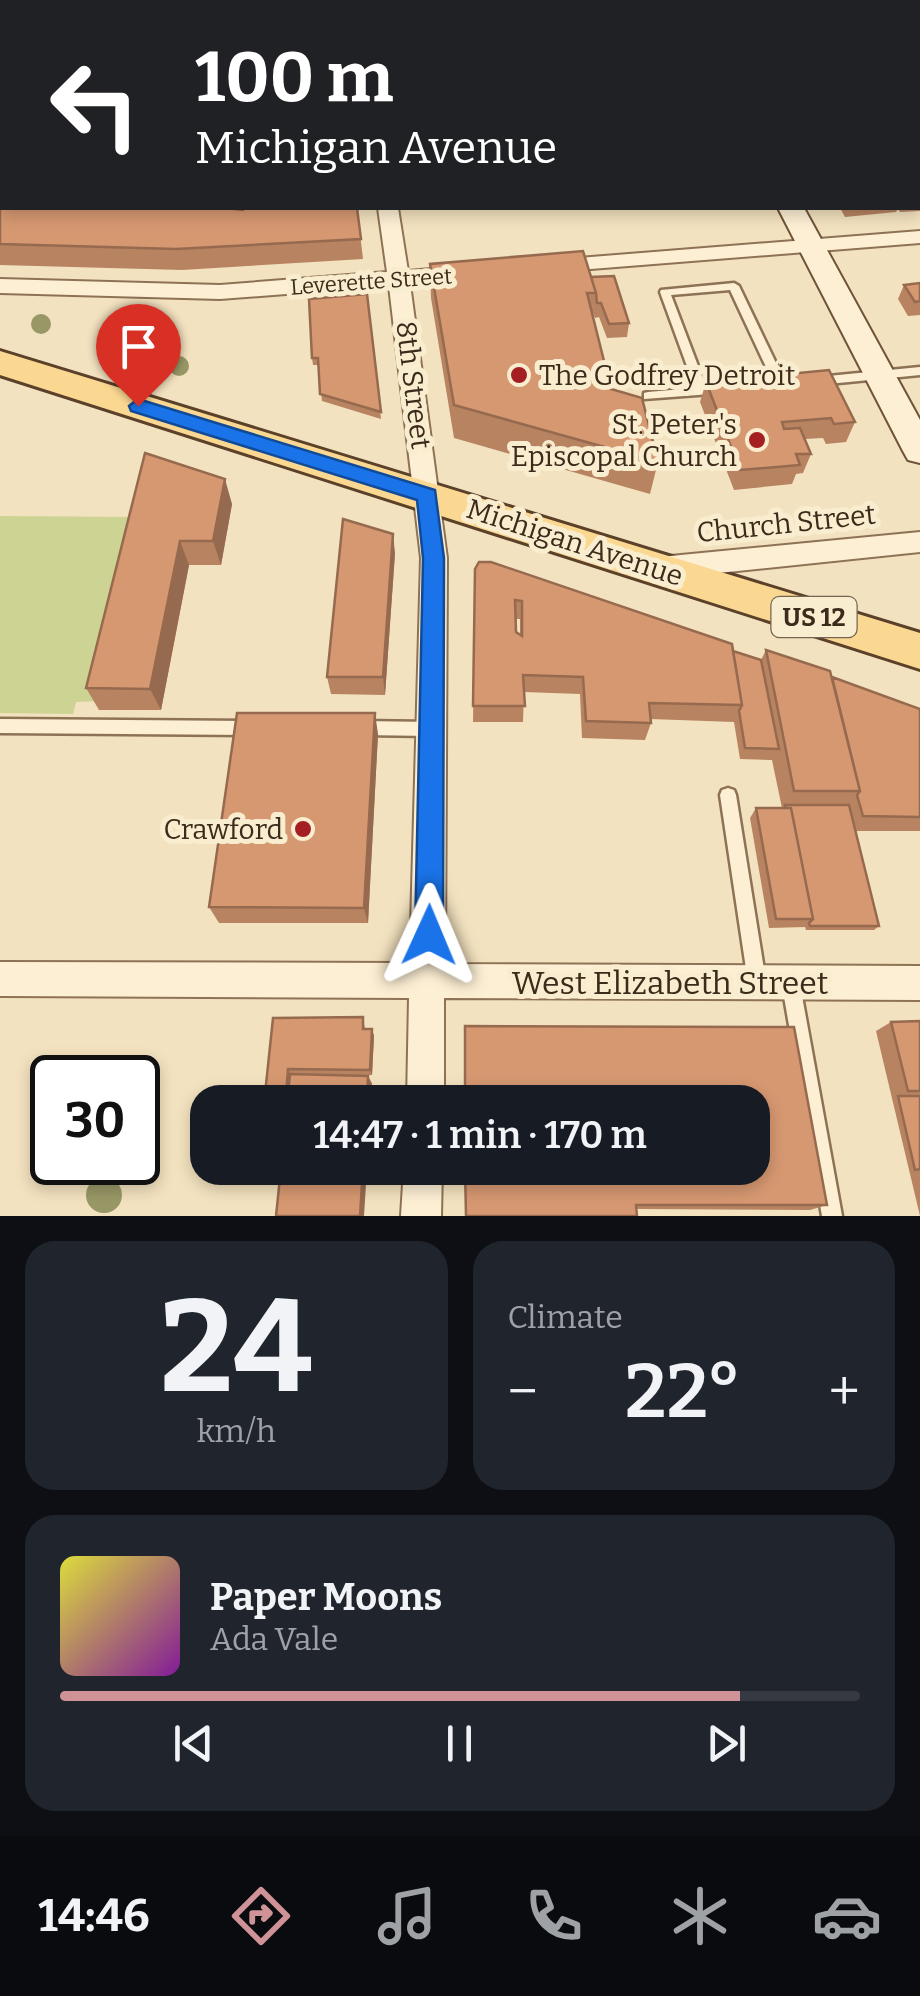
<!DOCTYPE html>
<html lang="en">
<head>
<meta charset="utf-8">
<style>
  body { margin:0; font-family:Bitter,serif; background:#20242c; color:#f1f3f6; height:100vh; display:flex; flex-direction:column; font-size:38px; white-space:nowrap }
  * { box-sizing:border-box; margin:0 }
  p { font-size:32px; color:#9ea1a6 }
  .icon { flex:none; width:55px; height:55px; fill:none; stroke:currentColor; stroke-width:2; stroke-linecap:round; stroke-linejoin:round }
  .map { position:relative; height:1216px; overflow:hidden }
  .details { display:flex; flex-direction:column; gap:25px; padding:25px; background:#0d0f14; flex:1 }
  .details>* { flex:none }
  .top-card { position:absolute; left:0px; top:0px; width:920px; height:210px; box-shadow:0 5px 15px #0003; background:#202124; color:#fff; overflow:hidden }
  .speed { position:absolute; left:30px; top:1055px; display:flex; gap:20px; font-size:50px; font-weight:700; text-align:center }
  .speed>* { display:grid; place-content:center; width:130px; height:130px; border-radius:50%; background:#171b24; box-shadow:0 5px 15px #0003; line-height:1 }
  .speed .limit { border:5px solid #111; border-radius:15px; background:#fff; color:#111 }
  .pin { position:absolute; display:grid; place-items:center; width:85px; height:85px; color:#fff; margin:-102px -42px; border-radius:50% 50% 50% 0; rotate:-45deg; box-shadow:0 0 10px #0007 }
  .pin .icon { rotate:45deg }
  .me { position:absolute; width:110px; margin:-55px; rotate:1deg; stroke-linejoin:round; filter:drop-shadow(0 0 8px #0008) }
  .turn { display:flex; align-items:center; gap:35px; height:210px; padding:0 30px; font-size:45px }
  .turn .icon { width:130px; height:130px; stroke-width:2.5 }
  .turn b { display:block; font-size:70px; line-height:85px }
  .big { font-size:75px; font-weight:600; line-height:1.1 }
  .details .tile { flex:1; display:flex; flex-direction:column; justify-content:center; gap:15px; min-width:0; padding:0 35px; border-radius:30px; background:#20242c }
  .details .dial { align-items:center; gap:0 }
  .dial b { font-size:130px; line-height:1 }
  .song { display:flex; align-items:center; gap:30px }
  .cover { width:120px; height:120px; border-radius:15px; background:linear-gradient(135deg,hsl(60 70% 55%),hsl(290 70% 35%)) }
  .played { height:10px; border-radius:5px; background:linear-gradient(90deg,#cf9397 85%,#363941 85%) }
  .keys { display:flex; justify-content:space-around; direction:ltr }
  .heat { display:flex; justify-content:space-between; align-items:center; font-size:55px; direction:ltr }
  .details .tiles { flex:1; display:grid; gap:25px; grid-template-columns:1fr 1fr }
  .tile:last-child { grid-column:span 2 }
  .trip { position:absolute; left:190px; top:1085px; width:580px; height:100px; border-radius:30px; background:#171b24; box-shadow:0 5px 15px #0003; font-weight:600; line-height:100px; text-align:center }
  .tab-bar { display:flex; height:160px; justify-content:space-around; align-items:center; background:#090b0e; color:#9ea1a6 }
  .tab-bar .icon { width:70px; height:70px }
  .tab-bar .selected { color:#cf9397 }
  .tab-bar b { font-size:45px; color:#f1f3f6 }
  .map>svg:first-child { display:block }
  .green { fill:#cdd392 }
  .lines { fill:none; stroke-linecap:round; stroke-linejoin:round }
  .lane-casing { stroke:#8e7255; stroke-width:5 }
  .street-casing { stroke:#8e7255; stroke-width:4 }
  .secondary-casing { stroke:#705338; stroke-width:4 }
  .primary-casing { stroke:#5b402a; stroke-width:6 }
  .lane { fill:#fdefd4; fill-rule:evenodd }
  .street { fill:#fdefd4; fill-rule:evenodd }
  .secondary { fill:#fdefd4; fill-rule:evenodd }
  .primary { fill:#fbd892; fill-rule:evenodd }
  .tree { fill:#989867 }
  .wall { fill:#b88361; fill-rule:evenodd }
  .shaded-wall { fill:#966a4f }
  .building { fill:#d69871; stroke:#966a4f; stroke-width:2.5; fill-rule:evenodd }
  .route { fill:#1a73e8; stroke:#114b97; stroke-width:2.5 }
  .poi-dot { fill:#a51e22; stroke:#f9edd0; stroke-width:4 }
  .labels { text-anchor:middle; stroke-width:10; stroke-linejoin:round; paint-order:stroke }
  .far-street-label { font-size:22px; fill:#3c2a1b; stroke:#f9edd0 }
  .shield { fill:#f9edd0; stroke:#756451; stroke-width:2.5 }
  .shield-label { font-size:25px; font-weight:bold; fill:#3c2a1b }
  .poi-label { font-size:28px; fill:#3c2a1b; stroke:#f9edd0; text-anchor:end }
  .street-label { font-size:28px; fill:#3c2a1b; stroke:#f9edd0 }
  .near-street-label { font-size:32px; fill:#3c2a1b; stroke:#f9edd0 }
</style>
</head>
<body>
<div class="map">
<svg width="920" height="1216" viewBox="0 0 920 1216">
  <rect width="100%" height="100%" fill="#f3e2bf"/>
  <path class="green" d="M0 516 142 517 100 701 76 702 73 714 0 713Z"/>
  <g class="lines">
    <defs>
      <path id="lane" d="M0 24H2V28H0Z
        M918 128H920V134H918Z
        M734 283 739 286 786 384 784 387 780 388 774 384 730 290 671 295 706 387 713 391 711 394 644 399V393L648 392 695 388 660 292 661 290Z
        M920 367V375L818 385 812 381 818 377Z
        M0 719 249 721 254 723 256 728 254 733 249 735 0 733Z
        M361 721 432 722 437 724 439 729 437 734 432 736 361 735 356 733 354 728 356 723Z
        M728 788 734 790 736 795 766 982 763 988 757 991 751 988 748 982 720 795 722 790Z
        M791 976 797 979 800 985 842 1216H822L782 985 785 979Z"/>
      <path id="street" d="M350 0H366L367 2H351Z
        M2 38V55L0 56V39Z
        M918 40H920V50H918Z
        M0 99H2V109H0Z
        M378 208H398L408 271 465 266 475 273 465 280 410 284 447 558 445 964 920 966V1000L444 998V1102H407L409 998 0 996V962L410 963 421 558 389 286 220 299 0 293V279L220 285 387 272Z
        M920 231V243L553 272 543 266 553 260Z
        M920 532V552L660 579 651 576 647 568 651 560 660 557Z
        M404 1168H442L441 1216H401Z"/>
      <path id="secondary" d="M668 0H690L691 2H670Z
        M778 208H804L920 420V463L908 460 903 451Z"/>
      <path id="primary" d="M0 351 920 633V669L0 375Z"/>
    </defs>
    <use href="#lane" class="lane-casing"/>
    <use href="#street" class="street-casing"/>
    <use href="#secondary" class="secondary-casing"/>
    <use href="#primary" class="primary-casing"/>
    <use href="#lane" class="lane"/>
    <use href="#street" class="street"/>
    <use href="#secondary" class="secondary"/>
    <use href="#primary" class="primary"/>
  </g>
  <g class="tree">
    <circle cx="41" cy="324" r="10"/>
    <circle cx="110" cy="345" r="10"/>
    <circle cx="179" cy="366" r="10"/>
    <circle cx="104" cy="1195" r="18"/>
  </g>
  <path class="wall" d="M29 0H73V2H30Z
    M229 0H249L248 2H229Z
    M542 0H565V2H543Z
    M591 0H638V2H592Z
    M918 85H920V124H918Z
    M918 168H920V211L900 212 898 209 896 212 845 217 840 208H918Z
    M0 177 243 210 357 208 363 259 182 270 0 265Z
    M430 264 591 277 629 323 627 337 607 338 599 317 595 318 593 313V316L611 389 658 462 650 494 454 438 431 298Z
    M920 283V315L908 316 898 299 904 285Z
    M367 294 381 419 322 401 318 365H313L312 358Z
    M706 382 855 422 846 442 826 444 823 438 805 439 811 454 803 473 796 474 792 484 734 490 700 402Z
    M145 453 232 504 221 565H189L161 710H99L86 688Z
    M395 553 385 695 331 694 327 677Z
    M475 569 761 660 766 650 832 677 920 709V831H856L879 926 874 930H806L805 927 769 928 750 818 756 808H782L772 760 740 759 734 722 650 719 651 723 645 740 582 738 580 694 524 692 523 722H473ZM515 619H520V635L516 632Z
    M378 734 368 923H219L209 907Z
    M363 1017 365 1029H372L374 1036 372 1075H293L368 1076 372 1084 288 1100 269 1099 265 1094 273 1018Z
    M920 1021V1216L876 1031 891 1022Z
    M465 1168 827 1205 810 1210 636 1209Z"/>
  <path class="shaded-wall" d="M225 479 232 504 221 565 213 541Z
    M393 534 395 553 385 695 383 677Z
    M180 541 189 565 161 710 150 689Z
    M375 713 378 734 368 923 364 908Z
    M372 1029 374 1036 372 1075 370 1070Z
    M368 1076 372 1084 370 1102H367Z
    M363 1168H367L364 1216H360Z"/>
  <path class="building" d="M45 0H66L65 2H45Z
    M94 0H114V2H93Z
    M383 0H407V2H383Z
    M428 0H452L453 2H413V1Z
    M478 0H498V2H479Z
    M918 85H920V110H918Z
    M0 177H2V208H224L243 210 244 208H357L361 239 176 249 0 244Z
    M918 178 920 181V197H918Z
    M583 251 596 293H587L611 389 642 398 658 462 454 405 430 264Z
    M614 276 629 323 609 324 601 303H597L596 293 591 277Z
    M920 283V301L915 302 904 285Z
    M367 294 381 412 320 394 318 358H312L309 299Z
    M829 370 855 422 834 424 831 418 782 422 784 429 800 428 811 454H796L800 465 740 470 706 382Z
    M145 453 225 479 213 541H180L150 689 86 688Z
    M343 519 393 534 383 677H327Z
    M479 562H491L732 644 742 705 649 703 651 723 586 721 583 677 523 675 525 706H473L475 569ZM515 600 522 601V636L516 632Z
    M766 650 830 671 860 791H794Z
    M733 651 761 660 779 749 745 748 739 711 742 705Z
    M832 677 920 709V817L863 816 857 795 860 791Z
    M237 713H375L364 908 209 907Z
    M785 805H849L879 926H810L809 923 813 919 791 808H786Z
    M756 808H791L813 919H776Z
    M363 1017V1029H372L370 1070 288 1069 286 1095 265 1094 273 1018Z
    M920 1021V1091H908L891 1022Z
    M465 1026 794 1027 827 1205H636L637 1216H466L465 1168H752V1102H465Z
    M290 1074 368 1076 367 1102H287Z
    M898 1096H920V1169L915 1170Z
    M281 1168H363L360 1216H276Z"/>
  <path class="route" d="M138 399 435 490 444 558 443 935 439 945 429 949 419 945 415 935 423 558 417 500 131 411 129 406Z"/>
  <g class="poi-dot">
    <circle cx="519" cy="375" r="10"/>
    <circle cx="757" cy="440" r="10"/>
    <circle cx="303" cy="829" r="10"/>
  </g>
  <g class="labels">
    <g class="far-street-label">
      <text transform="translate(371 281) rotate(-4)" y="8">Leverette Street</text>
    </g>
    <rect class="shield" x="771.5" y="597" width="85" height="40" rx="8"/>
    <g class="shield-label">
      <text x="814" y="626">US 12</text>
    </g>
    <g class="poi-label">
      <text x="539" y="385" text-anchor="start">The Godfrey Detroit</text>
      <text x="737" y="434">St. Peter's<tspan x="737" dy="32">Episcopal Church</tspan></text>
      <text x="283" y="839">Crawford</text>
    </g>
    <g class="street-label">
      <text transform="translate(414 385) rotate(83)" y="10">8th Street</text>
      <text transform="translate(786 523) rotate(-6)" y="10">Church Street</text>
      <text transform="translate(575 542) rotate(18)" y="10">Michigan Avenue</text>
    </g>
    <g class="near-street-label">
      <text x="670" y="994">West Elizabeth Street</text>
    </g>
  </g>
</svg>
<div class="speed"><div class="limit">30</div></div>
<div class="pin" style="left:138px;top:406px;background:#d93025"><svg class="icon" aria-label="arrive" viewBox="0 0 24 24"><path d="M6 21V4h12l-3 4 3 4H6"/></svg></div>
<svg class="me" style="left:429px;top:935px" viewBox="-20 -20 40 40"><path d="M0-17L14 15 0 8-14 15z" fill="#1a73e8" stroke="#fff" stroke-width="4"/></svg>
<div class="trip">14:47 · 1 min · 170 m</div>
<div class="top-card">
<div class="turn"><svg class="icon" aria-label="left" viewBox="0 0 24 24"><path d="M17 20v-9H6M10 6l-5 5 5 5"/></svg><div><b>100 m</b>Michigan Avenue</div></div>
</div>
</div>
<section class="details">
<div class="tiles">
<div class="tile dial"><b>24</b><p>km/h</p></div>
<div class="tile"><p>Climate</p>
<div class="heat"><a>−</a><b class="big">22°</b><a>+</a></div>
</div>
<div class="tile">
<div class="song"><i class="cover"></i><div><b>Paper Moons</b><p>Ada Vale</p></div></div>
<div class="played"></div>
<div class="keys"><svg class="icon" aria-label="previous" viewBox="0 0 24 24"><path d="M18 5L8 12l10 7zM5 5v14"/></svg><svg class="icon" aria-label="pause" viewBox="0 0 24 24"><path d="M8 5v14M16 5v14"/></svg><svg class="icon" aria-label="next" viewBox="0 0 24 24"><path d="M6 5l10 7-10 7zM19 5v14"/></svg></div>
</div>
</div>
</section>
<nav class="tab-bar">
<b>14:46</b>
<svg class="icon selected" aria-label="directions" viewBox="0 0 24 24"><path d="M12 3l9 9-9 9-9-9zM9 14v-3h6M13 9l2 2-2 2"/></svg>
<svg class="icon" aria-label="music" viewBox="0 0 24 24"><path d="M9 18V5l10-2v13"/><circle cx="6" cy="18" r="3"/><circle cx="16" cy="16" r="3"/></svg>
<svg class="icon" aria-label="phone" viewBox="0 0 24 24"><path d="M5 4h4l2 5-3 2q2 4 5 5l2-3 5 2v4C11 20 4 13 5 4z"/></svg>
<svg class="icon" aria-label="climate" viewBox="0 0 24 24"><path d="M12 3v18M4 7l16 10M4 17L20 7"/></svg>
<svg class="icon" aria-label="car" viewBox="0 0 24 24"><path d="M5 17H2v-5l4-1 3-4h7l3 4 3 1v5h-3M9 17h6M6 11h13"/><circle cx="7" cy="17" r="2"/><circle cx="17" cy="17" r="2"/></svg>
</nav>
</body>
</html>
